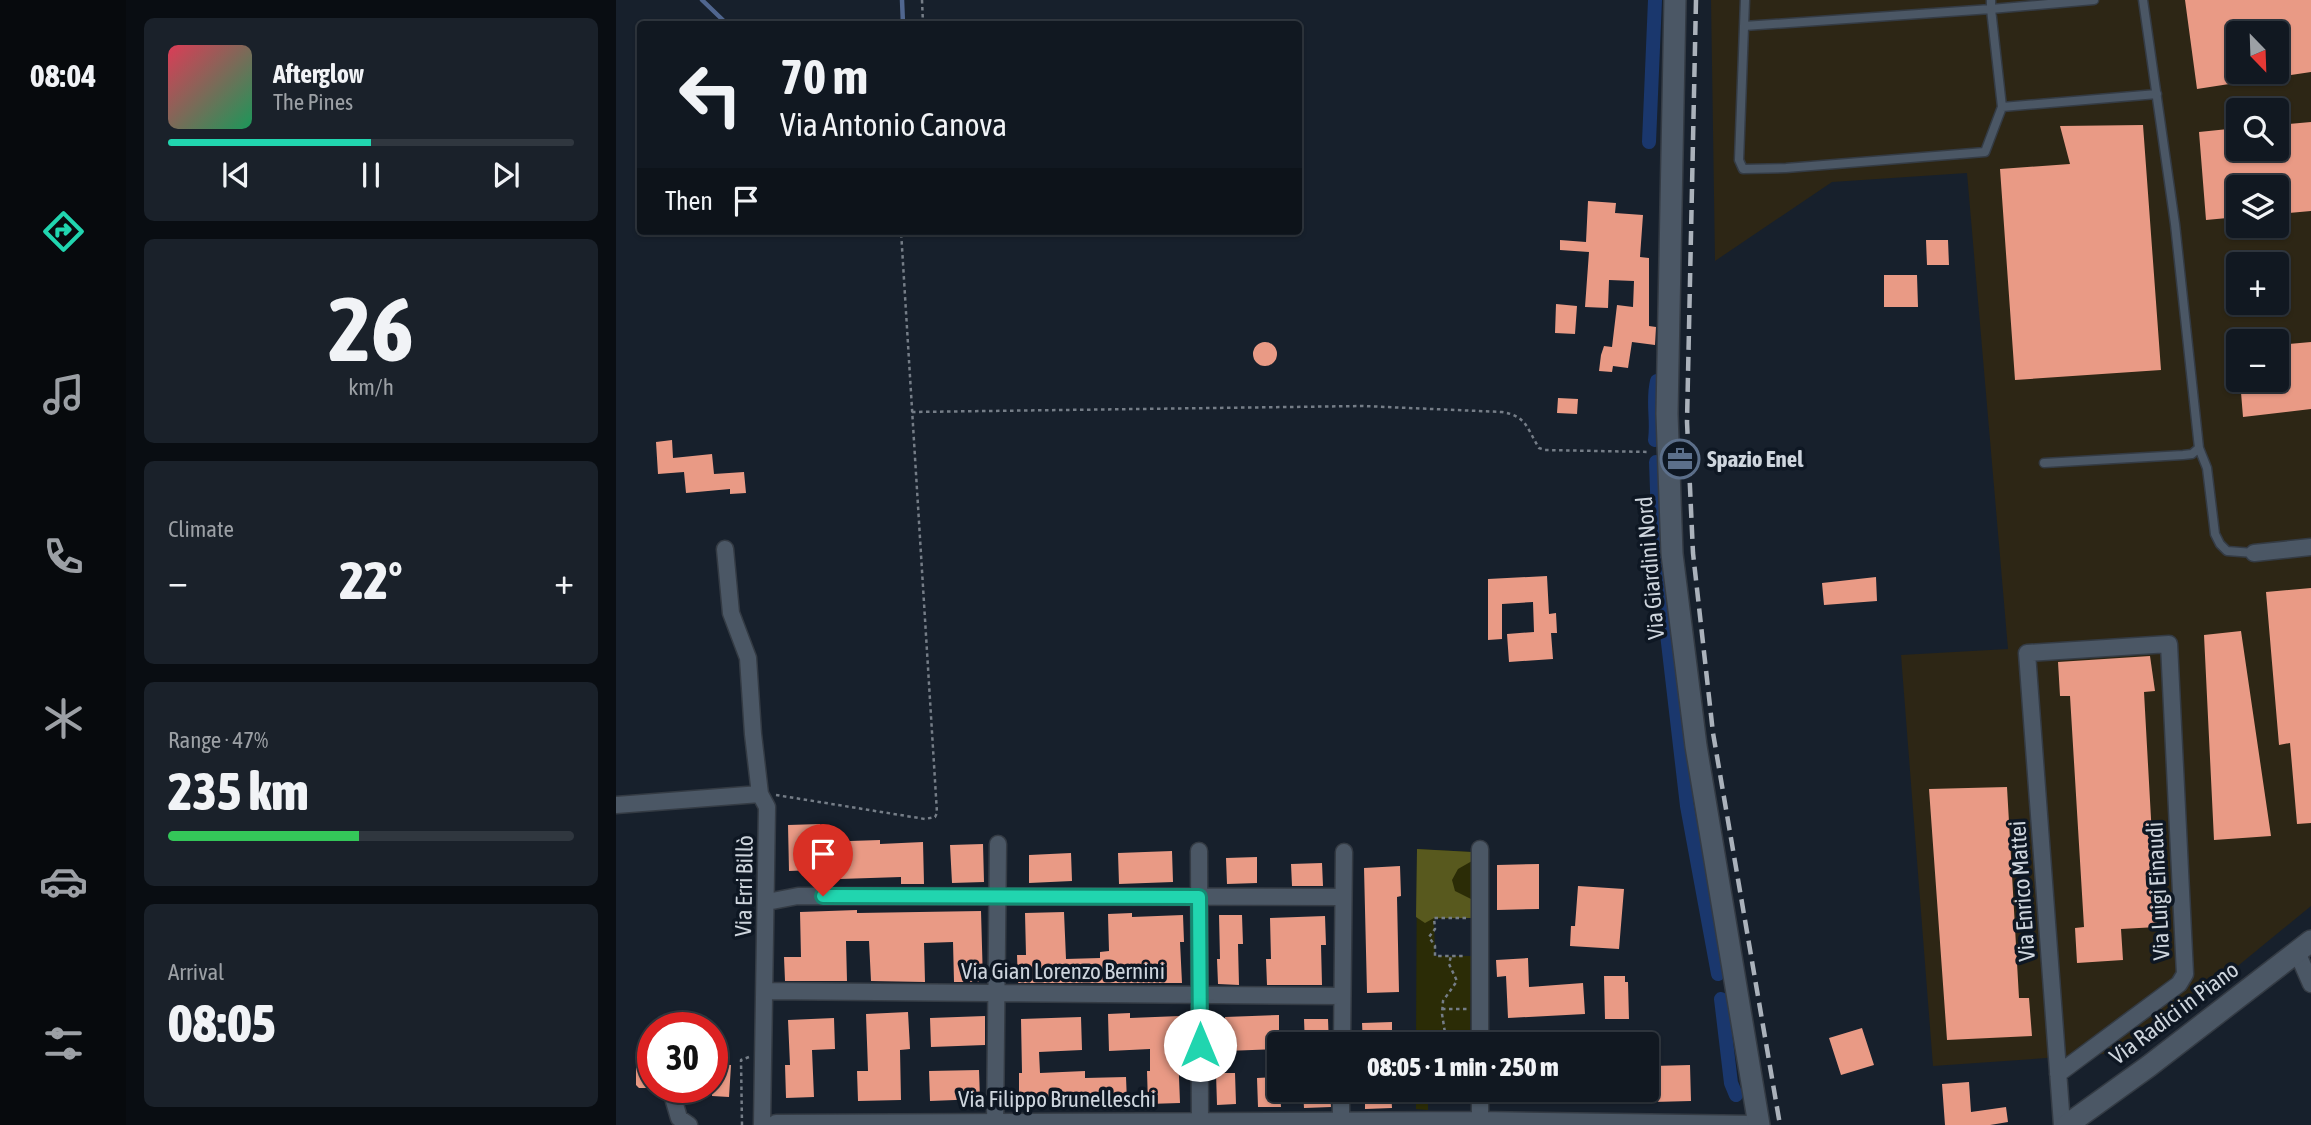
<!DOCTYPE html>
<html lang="en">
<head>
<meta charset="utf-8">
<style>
  body { margin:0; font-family:"Asap Condensed",sans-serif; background:#1a212a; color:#f1f3f6; height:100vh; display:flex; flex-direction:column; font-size:26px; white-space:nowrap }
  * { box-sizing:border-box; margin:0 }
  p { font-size:23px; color:#9ca0a5 }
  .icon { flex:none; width:38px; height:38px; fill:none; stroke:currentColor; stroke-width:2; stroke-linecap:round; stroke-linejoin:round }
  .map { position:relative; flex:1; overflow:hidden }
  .details { display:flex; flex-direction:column; gap:18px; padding:18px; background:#090d12; width:490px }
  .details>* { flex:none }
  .guide { position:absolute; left:21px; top:21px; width:665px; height:214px; border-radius:7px; box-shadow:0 2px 5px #0004,0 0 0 2px #30373f; background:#111821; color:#f1f3f6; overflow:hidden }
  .needle { width:46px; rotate:157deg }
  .tools { position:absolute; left:1610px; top:21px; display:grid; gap:14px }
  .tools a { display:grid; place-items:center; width:63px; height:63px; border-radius:7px; background:#111821; box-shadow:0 2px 5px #0004,0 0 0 2px #30373f; font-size:35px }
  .speed { position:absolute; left:21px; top:1012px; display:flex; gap:14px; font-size:35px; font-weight:700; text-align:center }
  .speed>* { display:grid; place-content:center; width:91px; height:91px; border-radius:50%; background:#111821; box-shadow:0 2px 5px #0004,0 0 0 2px #30373f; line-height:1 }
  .speed .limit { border:10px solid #d22; background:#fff; color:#111 }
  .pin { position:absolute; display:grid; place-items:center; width:60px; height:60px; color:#fff; margin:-72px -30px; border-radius:50% 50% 50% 0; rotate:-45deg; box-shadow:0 0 7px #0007 }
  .pin .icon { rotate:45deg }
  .me { position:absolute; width:77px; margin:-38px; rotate:0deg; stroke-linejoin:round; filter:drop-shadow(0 0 5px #0008) }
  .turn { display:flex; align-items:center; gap:24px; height:147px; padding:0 28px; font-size:32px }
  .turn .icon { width:91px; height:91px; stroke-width:2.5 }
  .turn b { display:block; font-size:49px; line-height:60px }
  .then { display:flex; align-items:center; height:66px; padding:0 28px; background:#0003; gap:14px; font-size:26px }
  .big { font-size:52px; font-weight:800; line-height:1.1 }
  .details .widget { flex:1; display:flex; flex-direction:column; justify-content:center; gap:10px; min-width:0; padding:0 24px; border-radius:10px; background:#1a212a }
  .details .dial { align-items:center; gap:0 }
  .dial b { font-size:91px; line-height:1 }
  .song { display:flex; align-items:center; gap:21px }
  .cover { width:84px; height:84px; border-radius:10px; background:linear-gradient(135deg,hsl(350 70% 55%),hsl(150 70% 35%)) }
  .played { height:7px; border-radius:4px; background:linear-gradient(90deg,#21d5af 50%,#30373f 50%) }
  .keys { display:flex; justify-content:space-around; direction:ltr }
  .heat { display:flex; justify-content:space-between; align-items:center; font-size:38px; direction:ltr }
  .charge { height:10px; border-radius:5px; background:linear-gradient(90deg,#34c759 47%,#30373f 0) }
  .trip { position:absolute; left:651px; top:1032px; width:392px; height:70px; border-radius:7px; background:#111821; box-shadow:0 2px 5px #0004,0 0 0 2px #30373f; font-weight:800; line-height:70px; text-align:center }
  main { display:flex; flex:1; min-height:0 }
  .tabs { display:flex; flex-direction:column; width:126px; justify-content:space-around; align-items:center; background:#070a0d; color:#9ca0a5 }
  .tabs .icon { width:49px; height:49px }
  .tabs .selected { color:#21d5af }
  .tabs b { font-size:32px; color:#f1f3f6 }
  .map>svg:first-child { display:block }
  .industrial { fill:#2d2615; fill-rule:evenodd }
  .green { fill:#2b2c06 }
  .forest { fill:#58591e }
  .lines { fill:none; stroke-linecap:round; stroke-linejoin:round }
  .stream { stroke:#50668f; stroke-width:4.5 }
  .canal { stroke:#1a376d; stroke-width:14 }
  .building { fill:#e99a85 }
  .lane-casing { stroke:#343b44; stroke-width:11 }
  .street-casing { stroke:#343b44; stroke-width:19 }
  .secondary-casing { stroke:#343b44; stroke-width:24 }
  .path { stroke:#757d87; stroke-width:2.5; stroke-dasharray:3.5 3.5; stroke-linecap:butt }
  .lane { stroke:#4b5765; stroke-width:8 }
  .street { stroke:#4b5765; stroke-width:16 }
  .secondary { stroke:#4b5765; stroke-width:21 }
  .rail { stroke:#abb2bb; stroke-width:4.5; stroke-dasharray:14 7; stroke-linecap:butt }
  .route-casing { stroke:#158a72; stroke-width:18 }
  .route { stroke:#21d5af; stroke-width:12 }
  .labels { text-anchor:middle; stroke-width:7; stroke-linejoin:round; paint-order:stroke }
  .poi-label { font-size:23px; font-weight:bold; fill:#ced5dd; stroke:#0e1723; text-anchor:start }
  .street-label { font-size:23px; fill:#ced5dd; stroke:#0e1723 }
</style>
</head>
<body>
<main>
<nav class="tabs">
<b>08:04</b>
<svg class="icon selected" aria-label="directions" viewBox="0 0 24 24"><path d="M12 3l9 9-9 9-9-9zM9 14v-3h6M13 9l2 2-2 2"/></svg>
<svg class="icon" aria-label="music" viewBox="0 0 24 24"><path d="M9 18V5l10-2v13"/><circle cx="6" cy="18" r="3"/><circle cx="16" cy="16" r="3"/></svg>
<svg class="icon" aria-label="phone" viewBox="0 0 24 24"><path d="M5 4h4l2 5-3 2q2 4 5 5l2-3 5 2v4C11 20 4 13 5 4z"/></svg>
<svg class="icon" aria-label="climate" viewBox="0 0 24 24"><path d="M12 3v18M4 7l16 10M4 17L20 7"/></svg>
<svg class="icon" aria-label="car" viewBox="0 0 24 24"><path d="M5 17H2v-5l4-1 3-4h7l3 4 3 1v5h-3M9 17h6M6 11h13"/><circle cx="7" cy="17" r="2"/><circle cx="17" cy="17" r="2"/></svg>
<svg class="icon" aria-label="filters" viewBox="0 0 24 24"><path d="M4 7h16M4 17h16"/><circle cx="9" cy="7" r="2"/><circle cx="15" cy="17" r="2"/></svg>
</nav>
<section class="details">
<div class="widget">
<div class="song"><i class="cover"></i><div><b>Afterglow</b><p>The Pines</p></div></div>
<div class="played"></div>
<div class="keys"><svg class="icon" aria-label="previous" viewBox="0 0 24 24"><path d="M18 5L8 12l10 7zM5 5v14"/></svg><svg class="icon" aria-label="pause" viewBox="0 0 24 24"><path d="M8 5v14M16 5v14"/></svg><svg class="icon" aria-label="next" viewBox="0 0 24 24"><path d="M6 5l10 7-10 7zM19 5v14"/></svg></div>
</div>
<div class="widget dial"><b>26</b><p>km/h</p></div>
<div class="widget"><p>Climate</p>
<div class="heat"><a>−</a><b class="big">22°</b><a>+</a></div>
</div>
<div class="widget"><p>Range · 47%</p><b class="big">235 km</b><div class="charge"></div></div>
<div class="widget"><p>Arrival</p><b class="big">08:05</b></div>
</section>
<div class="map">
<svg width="1695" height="1125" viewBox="0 0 1695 1125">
  <rect width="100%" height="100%" fill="#17202c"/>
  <path class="industrial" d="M1095 0H1695V906L1517 1052 1317 1066 1285 655 1392 649 1351 173 1216 182 1099 261ZM1622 33H1661V72H1622ZM1622 110H1661V149H1622ZM1622 187H1661V226H1622ZM1622 264H1661V303H1622ZM1622 341H1661V380H1622Z"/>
  <path class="green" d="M801 849 856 852 855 918 818 919 819 956H855L854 1045H800Z
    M800 1090H812V1110L800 1109Z"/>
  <path class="forest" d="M801 849 856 852V861L842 869 836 880 839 891 855 899V918H818L809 923 800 917Z"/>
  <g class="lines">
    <path class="stream" d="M86 0 111 24
      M286 0 287 24"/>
    <path class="canal" d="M1033 142 1039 0
      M1039 440C1042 420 1036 402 1041 381
      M1040 462 1044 574 1071 806 1102 974
      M1105 999 1115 1083 1120 1095"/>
  </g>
  <path class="building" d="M1569 0H1695V72L1661 77V33H1622V72H1651L1652 78 1581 89Z
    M1695 122V211L1661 214V187H1622V217L1590 220 1583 132 1622 128V149H1661V125Z
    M1527 125 1545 370 1399 380 1384 169 1454 164 1444 126Z
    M972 201 1000 203 999 213 1027 215 1024 257 1033 258V326L1040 327 1039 345 1016 342 1012 368 997 366 996 372 983 371 985 355 988 346 996 347 1001 305 1017 307 1018 281 993 280 992 308 969 307 973 252 944 250V240L970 242Z
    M1310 240H1332L1333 265H1311Z
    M1268 275H1301L1302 307H1268Z
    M940 304 961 306 959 334 939 333Z
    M637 354a12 12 0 1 1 24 0a12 12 0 1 1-24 0Z
    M1695 342V409L1627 417 1624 380H1661V345Z
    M942 398 962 399 961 414 941 413Z
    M56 440 57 458 96 454 98 474 128 472 130 493 114 494V489L70 493 68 472 42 474 40 442Z
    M931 576 933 614 940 613 941 633H935L937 659 893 662 891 634 918 632 917 602 886 604V639L872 640V579Z
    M1260 577 1261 601 1208 605 1206 583Z
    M1695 588V823L1681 824 1674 743 1663 745 1650 592Z
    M1625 631 1655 836 1598 840 1588 635Z
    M1534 656 1539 691 1528 692 1541 927 1505 929 1507 960 1461 963 1459 928 1468 927 1454 696H1444L1442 662Z
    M1391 787 1403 998H1413L1416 1036 1331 1040 1313 789Z
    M204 824V842L264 840V844L307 842 308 884H285V877L224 879V869L173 871 172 825Z
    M367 844 368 882 336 883 334 845Z
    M556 851 557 882 503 884 502 853Z
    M455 853 456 881 413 883V855Z
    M641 857V883L611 884 610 858Z
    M706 863 707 886H676L675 864Z
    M923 864V909L881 910V865Z
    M784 866 785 896 781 897 783 992 751 993 748 868Z
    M962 886 1008 889 1003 949 954 946 955 926H959Z
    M241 910V913L365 911 367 982H338L337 942 308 943 309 982 255 981 253 941H230L231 981H169L168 957H185L184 912Z
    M448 912 450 959 484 958V952L493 951 492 914 516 913V917L567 915 568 942H564L566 983H402L401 955H410L409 913Z
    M603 915H626L627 944H622L623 985 602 984 601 959H604Z
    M709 916 710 945H705L706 985H651L650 959H655L654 918Z
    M912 958 913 987 967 983 969 1014 892 1018 890 976 881 977 880 960Z
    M988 976H1009V982H1012L1013 1019H989Z
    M292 1012 294 1049 284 1050 285 1100 242 1101 241 1071H252L250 1014Z
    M514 1013V1018L564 1016 565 1051H562L564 1103 532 1104 531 1071H534V1049L493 1051 492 1014Z
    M663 1015V1049L610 1051 609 1017Z
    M369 1016V1045L315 1047 314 1018Z
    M465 1017 466 1050 423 1052 424 1073 469 1071V1078L510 1077 511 1102 489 1103V1100L403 1103V1073H406L405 1019Z
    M218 1018 219 1049 196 1050 198 1097 170 1098 169 1065H174L172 1020Z
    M688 1019H712L713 1045H689Z
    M776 1022V1045H747L746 1023Z
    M1246 1028 1258 1065 1225 1075 1213 1038Z
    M20 1062H37V1088H23L20 1085Z
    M96 1064 115 1065 113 1097 96 1096Z
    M1074 1065 1075 1101 1037 1102 1036 1066Z
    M363 1070 364 1099 314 1101 313 1071Z
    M600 1073H619L620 1104 601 1105Z
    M663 1077 665 1107H642L641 1078Z
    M1353 1082 1355 1112 1390 1107 1392 1122 1374 1125H1329L1326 1084Z
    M687 1090H714L715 1107 688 1108Z
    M749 1090H775L776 1108 749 1109Z"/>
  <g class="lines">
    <defs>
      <path id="lane" d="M1375 0V9L1478 0
        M1128 26 1375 9 1386 107 1369 152 1170 168 1127 169 1123 160 1129 0
        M1386 107 1541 94
        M1583 448 1591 468 1599 534 1604 544 1611 551 1638 553
        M1428 463 1567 455 1576 454 1583 448 1559 224 1527 0"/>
      <path id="street" d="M109 549 115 613 132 658 137 734 144 794
        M1638 553 1695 547
        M0 805 144 794 151 807 146 1125
        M583 851 584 1125
        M151 902 182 896 727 897
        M1681 952 1695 984
        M149 991 726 996
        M726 1045 728 852
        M864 1045V849
        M1442 1074 1563 984 1569 974 1553 644 1411 653 1446 1125
        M58 1101 63 1118 73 1125
        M864 1120V1090
        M160 1123 864 1120 1142 1124
        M379 1125 382 844
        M725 1125V1090"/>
      <path id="secondary" d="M1059 0 1051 414 1056 554 1080 746 1143 1125
        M1451 1125 1533 1066 1695 941"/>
    </defs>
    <use href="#lane" class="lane-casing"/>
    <use href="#street" class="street-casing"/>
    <use href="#secondary" class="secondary-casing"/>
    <path class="path" d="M306 0 307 24
      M296 412 747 406 886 412C911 416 911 429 923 448L929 450 1034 452
      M160 795 309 819 319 817 321 813 285 231
      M850 918H818L819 929 813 937 819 946V956H850
      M826 1009H851
      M831 1045 826 1014 827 1001 841 981 833 964 835 956
      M812 1090V1097H849
      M126 1125 125 1060 133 1057"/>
    <use href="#lane" class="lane"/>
    <use href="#street" class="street"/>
    <use href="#secondary" class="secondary"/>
    <path class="rail" d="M1080 0 1071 422 1077 553 1097 733 1164 1125"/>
  </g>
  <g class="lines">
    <defs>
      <path id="route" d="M207 896 583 897 584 1045"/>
    </defs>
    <use href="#route" class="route-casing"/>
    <use href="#route" class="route"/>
  </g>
  <defs>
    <symbol id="office-ring" viewBox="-11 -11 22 22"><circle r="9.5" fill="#0e1723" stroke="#5c6f8a" stroke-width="1.5"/><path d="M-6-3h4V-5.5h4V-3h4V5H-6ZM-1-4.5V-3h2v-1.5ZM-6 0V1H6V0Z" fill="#5c6f8a"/></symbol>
  </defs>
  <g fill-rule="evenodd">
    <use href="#office-ring" x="1042" y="437" width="44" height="44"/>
  </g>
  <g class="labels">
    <g class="poi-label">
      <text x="1091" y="467">Spazio Enel</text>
    </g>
    <g class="street-label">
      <text transform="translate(1034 568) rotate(-95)" y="8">Via Giardini Nord</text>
      <text transform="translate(128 886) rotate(-89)" y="8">Via Erri Billò</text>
      <text transform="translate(1406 891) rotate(-94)" y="8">Via Enrico Mattei</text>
      <text transform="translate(1542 891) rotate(-93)" y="8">Via Luigi Einaudi</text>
      <text x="447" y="979">Via Gian Lorenzo Bernini</text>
      <text transform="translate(1558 1013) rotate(-37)" y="8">Via Radici in Piano</text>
      <text x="441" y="1107">Via Filippo Brunelleschi</text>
    </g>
  </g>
</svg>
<div class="tools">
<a><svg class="needle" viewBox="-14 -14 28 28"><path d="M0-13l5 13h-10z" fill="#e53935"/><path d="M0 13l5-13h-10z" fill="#9ca0a5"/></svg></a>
<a><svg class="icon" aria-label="search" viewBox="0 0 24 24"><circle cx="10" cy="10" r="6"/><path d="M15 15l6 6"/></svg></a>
<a><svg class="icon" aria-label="layers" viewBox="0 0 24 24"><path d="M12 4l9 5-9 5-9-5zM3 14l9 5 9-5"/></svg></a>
<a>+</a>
<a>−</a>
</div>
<div class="speed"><div class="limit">30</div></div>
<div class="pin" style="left:207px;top:896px;background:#d93025"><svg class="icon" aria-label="arrive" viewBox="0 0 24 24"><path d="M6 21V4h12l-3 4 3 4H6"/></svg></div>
<svg class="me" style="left:584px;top:1045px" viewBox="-20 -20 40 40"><circle r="19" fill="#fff"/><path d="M0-13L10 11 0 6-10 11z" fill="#21d5af"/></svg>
<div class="trip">08:05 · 1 min · 250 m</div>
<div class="guide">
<div class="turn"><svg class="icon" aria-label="left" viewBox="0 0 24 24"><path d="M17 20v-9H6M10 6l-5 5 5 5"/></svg><div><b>70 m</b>Via Antonio Canova</div></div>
<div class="then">Then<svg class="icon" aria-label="arrive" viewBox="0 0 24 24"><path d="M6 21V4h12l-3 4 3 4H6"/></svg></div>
</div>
</div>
</main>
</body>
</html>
